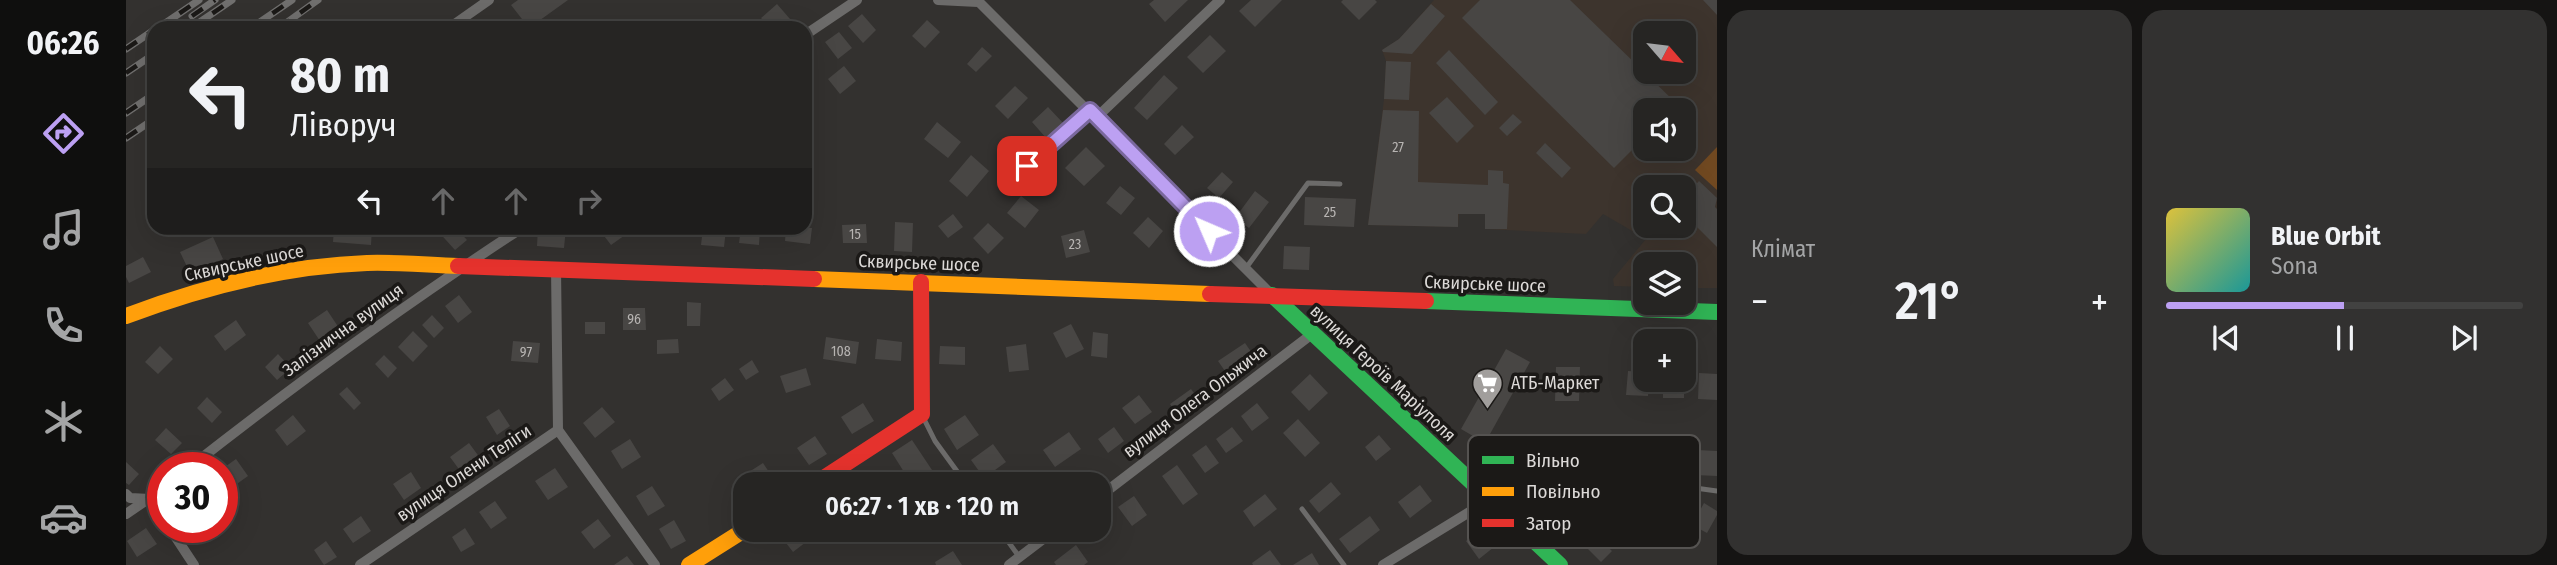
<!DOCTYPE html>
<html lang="uk">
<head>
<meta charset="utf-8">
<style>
  body { margin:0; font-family:"Fira Sans Condensed",sans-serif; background:#323130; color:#f1f3f6; height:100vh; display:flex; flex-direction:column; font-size:26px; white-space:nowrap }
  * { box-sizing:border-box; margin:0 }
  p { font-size:23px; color:#a4a5a6 }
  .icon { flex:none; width:38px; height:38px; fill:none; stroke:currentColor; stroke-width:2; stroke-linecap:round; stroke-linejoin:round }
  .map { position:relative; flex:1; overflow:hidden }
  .details { display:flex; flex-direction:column; gap:10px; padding:10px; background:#151413; width:840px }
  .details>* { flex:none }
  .banner { position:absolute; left:21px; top:21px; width:665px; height:214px; border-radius:21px; box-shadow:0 7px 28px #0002,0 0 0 2px #424241; background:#262523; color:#f1f3f6; overflow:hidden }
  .needle { width:46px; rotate:118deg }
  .controls { position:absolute; left:1507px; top:21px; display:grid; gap:14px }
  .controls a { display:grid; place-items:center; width:63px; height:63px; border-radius:14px; background:#262523; box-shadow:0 7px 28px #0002,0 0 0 2px #424241; font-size:35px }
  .speed { position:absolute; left:21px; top:452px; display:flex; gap:14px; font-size:35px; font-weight:700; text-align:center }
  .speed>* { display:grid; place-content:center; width:91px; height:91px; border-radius:50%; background:#262523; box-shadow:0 7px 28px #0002,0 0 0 2px #424241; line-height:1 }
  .speed .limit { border:10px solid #d22; background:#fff; color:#111 }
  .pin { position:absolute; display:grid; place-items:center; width:60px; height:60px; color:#fff; margin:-30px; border-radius:14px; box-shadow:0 4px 10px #0006 }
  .me { position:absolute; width:77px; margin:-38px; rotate:315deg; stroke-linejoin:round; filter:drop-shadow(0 0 5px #0008) }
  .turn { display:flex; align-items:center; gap:24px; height:147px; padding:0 28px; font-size:32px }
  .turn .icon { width:91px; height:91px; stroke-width:2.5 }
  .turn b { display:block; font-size:49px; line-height:60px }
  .lanes { display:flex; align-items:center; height:66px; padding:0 28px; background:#0003; justify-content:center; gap:35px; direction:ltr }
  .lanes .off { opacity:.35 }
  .big { font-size:52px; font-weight:600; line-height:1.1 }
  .details .tile { flex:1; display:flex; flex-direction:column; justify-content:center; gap:10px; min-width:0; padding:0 24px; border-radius:21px; background:#323130 }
  .song { display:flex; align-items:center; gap:21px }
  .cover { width:84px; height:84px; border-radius:10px; background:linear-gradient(135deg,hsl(50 70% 55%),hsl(180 70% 35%)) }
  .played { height:7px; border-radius:4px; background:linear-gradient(90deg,#bca0f2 50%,#424241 50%) }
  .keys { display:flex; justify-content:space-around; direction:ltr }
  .heat { display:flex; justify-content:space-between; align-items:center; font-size:38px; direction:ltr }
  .details .tiles { flex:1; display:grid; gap:10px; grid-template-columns:repeat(2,1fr) }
  .trip { position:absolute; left:607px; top:472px; width:378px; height:70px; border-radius:21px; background:#262523; box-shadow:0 7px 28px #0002,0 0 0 2px #424241; font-weight:600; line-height:70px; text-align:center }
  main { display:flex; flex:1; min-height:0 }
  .menu { display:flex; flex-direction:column; width:126px; justify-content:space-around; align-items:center; background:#0f0f0e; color:#a4a5a6 }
  .menu .icon { width:49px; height:49px }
  .menu .current { color:#bca0f2 }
  .menu b { font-size:32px; color:#f1f3f6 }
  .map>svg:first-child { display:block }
  .built { fill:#3d342d; fill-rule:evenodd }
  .green { fill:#714921 }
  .building { fill:#484644 }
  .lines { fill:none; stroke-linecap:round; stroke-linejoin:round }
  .lane { stroke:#6c6b6a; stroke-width:5 }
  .street { stroke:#6c6b6a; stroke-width:10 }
  .fast { stroke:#30b455; stroke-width:16 }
  .slow { stroke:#ff9f0a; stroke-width:16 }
  .jam { stroke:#e5322d; stroke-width:16 }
  .rail-casing { stroke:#706f6e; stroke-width:7 }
  .rail { stroke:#1b1917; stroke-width:4.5; stroke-dasharray:13; stroke-linecap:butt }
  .route-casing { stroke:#7a689d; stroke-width:18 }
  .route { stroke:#bca0f2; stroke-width:12 }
  .labels { text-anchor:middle; stroke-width:7; stroke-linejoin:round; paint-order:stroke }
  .number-label { font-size:14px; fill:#b7b4b2 }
  .street-label { font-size:18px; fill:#dcd9d7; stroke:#1b1917 }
  .poi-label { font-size:18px; fill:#dcd9d7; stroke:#1b1917; text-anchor:start }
  .key { fill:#1b1917; stroke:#555351; stroke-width:2 }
  .key-label { font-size:19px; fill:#dcd9d7 }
</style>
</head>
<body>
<main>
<nav class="menu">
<b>06:26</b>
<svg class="icon current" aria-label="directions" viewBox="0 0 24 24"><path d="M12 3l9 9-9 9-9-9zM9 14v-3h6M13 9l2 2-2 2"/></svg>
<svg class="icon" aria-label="music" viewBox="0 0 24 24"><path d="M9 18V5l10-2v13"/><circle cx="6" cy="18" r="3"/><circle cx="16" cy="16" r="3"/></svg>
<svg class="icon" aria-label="phone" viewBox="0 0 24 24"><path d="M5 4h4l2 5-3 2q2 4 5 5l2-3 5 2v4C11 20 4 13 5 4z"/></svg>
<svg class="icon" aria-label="climate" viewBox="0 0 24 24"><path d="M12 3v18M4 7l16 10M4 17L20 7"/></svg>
<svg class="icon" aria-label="car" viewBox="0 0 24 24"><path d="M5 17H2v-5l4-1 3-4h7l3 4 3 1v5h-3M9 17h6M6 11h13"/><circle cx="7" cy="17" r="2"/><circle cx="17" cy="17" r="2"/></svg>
</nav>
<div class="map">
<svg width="1591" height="565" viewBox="0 0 1591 565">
  <rect width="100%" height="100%" fill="#33312f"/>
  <path class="built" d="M1308 0H1591V288H1558V264H1519V287L1488 286 1487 279 1520 239 1477 214 1460 234 1359 229V214H1333L1332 227 1242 225 1258 99 1260 61 1256 50 1273 39ZM1519 33H1558V72H1519ZM1519 110H1558V149H1519ZM1519 187H1558V226H1519Z"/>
  <path class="green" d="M1591 147V190L1569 170Z"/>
  <path class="building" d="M392 0H442L403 28 385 5Z
    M1028 0H1062L1039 22 1023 4Z
    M1125 0H1156L1129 27 1113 11Z
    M1217 0H1249L1251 2 1233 20 1215 2Z
    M1354 0H1444L1551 104 1545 110H1519V137L1488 168 1336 18Z
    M1577 0H1591V15Z
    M651 4 664 19 653 28H644L635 18Z
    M1305 4 1319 16 1286 54 1257 52 1256 50 1273 39Z
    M736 14 750 30 737 43 722 26Z
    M801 20 814 32 799 48 786 36Z
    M713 32 726 48 712 59 699 42Z
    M1084 35 1100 51 1077 73 1061 57Z
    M856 47 866 56 850 72 841 64Z
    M1323 50 1372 102 1359 115 1310 63Z
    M1260 61 1285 62 1283 100 1258 99Z
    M718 66 730 81 714 94 702 79Z
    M1038 75 1052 88 1021 120 1008 108Z
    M889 86 902 98 882 119 869 106Z
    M1321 97 1348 126 1331 143 1303 113Z
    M922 107 938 124 921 139 906 122Z
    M1257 110 1293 111 1292 182 1362 185V170L1377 171V183L1383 184 1381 229H1359V214H1332V227L1242 225Z
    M1387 114 1396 122 1381 136 1373 128Z
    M811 122 835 142 822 158 798 139Z
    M1056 125 1068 137 1049 155 1038 144Z
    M1419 143 1445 168 1436 178 1410 153Z
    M960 147 979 166 958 186 939 168Z
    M845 155 863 171 841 197 823 181Z
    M1096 172 1107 182 1093 198 1081 188Z
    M1573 181 1591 198 1589 207 1591 209V247L1570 226 1565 232 1558 225V198Z
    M994 186 1009 198 995 215 980 203Z
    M1129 191 1143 202 1123 228 1109 218Z
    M895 196 913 210 899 228 881 213Z
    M1179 197 1230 199 1228 227 1178 225Z
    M827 214 837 227 822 238 812 226Z
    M1022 217 1037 231 1023 248 1007 233Z
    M769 222 787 223 786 252 768 251Z
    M862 223 878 238 862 254 847 238Z
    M740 224 741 243H717L716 225Z
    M208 228H246L245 245 207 242Z
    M309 228H330L341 240 329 250Z
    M412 228H440L438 248 411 246Z
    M472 228H498L502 233 485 245Z
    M577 228 600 229 598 247 575 245Z
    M615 228H634L633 245 613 243Z
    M660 228H686L684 244 659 241Z
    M958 230 964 252 940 258 935 236Z
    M87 237 97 259 65 275 54 252Z
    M1158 246 1184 247 1183 270 1157 269Z
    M17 257 25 272 3 283 0 277V266Z
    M333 295 346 312 332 323 319 306Z
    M561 302 575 303 574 326H561Z
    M497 308H519L520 330H497Z
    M201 310 213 328 194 341 182 323Z
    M306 315 318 328 308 338 296 325Z
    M110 320 120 335 99 351 88 336Z
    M459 322H479V334H459Z
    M945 324 958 349 940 358 927 333Z
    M287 331 302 346 287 362 272 347Z
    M967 332 982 334 981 358 965 356Z
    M700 337 733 342 730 364 697 359Z
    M552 339 553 353 531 354V340Z
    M751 339 776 342 775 361 749 359Z
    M387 341 414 343 412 363 385 361Z
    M1119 343 1128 356 1101 374 1092 361Z
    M900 344 903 370 883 372 880 347Z
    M34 346 47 359 32 374 19 362Z
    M814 346 839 347V365L813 364Z
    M1380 349 1404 362 1359 443 1335 429Z
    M152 354 165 368 151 380 139 367Z
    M258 355 271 368 262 378 249 364Z
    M626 360 633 372 620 380 613 369Z
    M1430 367H1454L1453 401H1429Z
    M680 368 685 385 660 393 654 376Z
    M1502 371 1519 372V380H1523L1522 396 1500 395Z
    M1573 373 1591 374V400L1572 399Z
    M1184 374 1202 393 1183 411 1165 392Z
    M599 378 608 390 593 401 585 389Z
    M1537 380H1558V398H1537Z
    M221 387 235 403 228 410 213 394Z
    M1065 389 1073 400 1052 416 1044 404Z
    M1013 395 1026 412 1009 424 996 408Z
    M81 397 96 412 86 423 71 408Z
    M737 403 748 421 726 434 715 417Z
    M1131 403 1143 418 1126 431 1115 416Z
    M476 407 489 422 469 438 457 423Z
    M373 409 384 426 371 435 360 417Z
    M167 415 180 431 161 446 149 430Z
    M839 415 853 435 831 450 818 429Z
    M1172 419 1194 443 1179 457 1157 433Z
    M988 427 998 441 982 453 972 439Z
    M1106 427 1117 441 1100 453 1090 439Z
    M40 428 56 443 45 454 29 440Z
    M943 432 955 449 929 467 917 450Z
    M1253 435 1265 449 1250 461 1239 447Z
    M689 436 701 454 683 465 671 448Z
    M504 439 515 457 496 469 485 451Z
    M786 440 806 470 785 483 766 453Z
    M343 443 354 458 335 472 324 457Z
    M867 444 880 462 858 478 845 460Z
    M1080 445 1093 463 1079 473 1066 455Z
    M1571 450 1591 451V476L1569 475Z
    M110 459 122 476 101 491 96 484V469Z
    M0 462 13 474 3 485 0 483Z
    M637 463 645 475 631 485H619L615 477Z
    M1051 465 1072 494 1057 505 1036 476Z
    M429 468 442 487 422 500 409 481Z
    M285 472 295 488 278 500 267 484Z
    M1205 482 1215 494 1193 513 1183 501Z
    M1294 485 1306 501 1284 518 1272 502Z
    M526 486 539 506 522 516 510 496Z
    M1139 494 1151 509 1128 527 1117 511Z
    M1008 496 1021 515 1006 526 992 507Z
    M369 501 381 518 365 529 353 512Z
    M1578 503 1591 511V515L1581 533 1566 525Z
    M235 516 245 531 227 543 217 529Z
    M1244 516 1254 530 1224 553 1213 539Z
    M472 519 485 536 468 549 455 532Z
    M548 520 560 541 545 549 533 529Z
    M20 528 31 544 11 557 1 541Z
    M339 528 349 544 335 552 326 537Z
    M650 530H677L684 539 667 552Z
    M1355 530 1368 547 1353 559 1340 541Z
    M1465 531 1486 551 1475 562 1455 542Z
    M200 541 211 557 198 565 188 550Z
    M950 545 962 562 958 565H930L928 562Z
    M1144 550 1155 565H1127L1126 563Z
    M827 551 836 565H810L809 562Z
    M1186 553 1193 565H1167Z
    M501 556 508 565H488Z"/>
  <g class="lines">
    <path class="lane" d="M880 184 964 110
      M1120 268 1182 183 1214 184
      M797 417 809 441 841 485
      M1546 480 1562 487 1591 491
      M1176 509 1218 565
      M874 530 894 558"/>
    <path class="street" d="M812 0 852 2
      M851 0 1146 295
      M323 28 363 0
      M679 35 731 0
      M971 117 1094 0
      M432 430 529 565
      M64 467C171 383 282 302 396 228
      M0 494 4 498 24 499 37 518
      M973 497 1186 334
      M0 514 37 489
      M43 527 68 565
      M234 565 432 430 430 268
      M883 565 929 530
      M1257 565 1363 500"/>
    <path class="fast" d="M1146 295 1434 565
      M1300 301 1591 312"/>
    <path class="slow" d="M688 279 1084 294
      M0 316C77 287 158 266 241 263 271 262 302 265 332 266
      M563 565 620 529"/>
    <path class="jam" d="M332 266 688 279
      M1084 294 1300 301
      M687 485 796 414 795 282"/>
    <defs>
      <path id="rail" d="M66 16 89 0
        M32 28 73 0
        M65 28 106 0
        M125 28 166 0
        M153 28 192 0
        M0 49 28 30
        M0 73 28 54
        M0 113 28 94
        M0 138 28 119"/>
    </defs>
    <use href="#rail" class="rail-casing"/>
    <use href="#rail" class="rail"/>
  </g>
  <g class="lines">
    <defs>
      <path id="route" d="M901 166 964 110 1083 231"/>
    </defs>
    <use href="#route" class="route-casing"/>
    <use href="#route" class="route"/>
  </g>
  <defs>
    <symbol id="supermarket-pin" viewBox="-11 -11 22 30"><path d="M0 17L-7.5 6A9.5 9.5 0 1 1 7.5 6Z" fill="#a19e9c" stroke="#1b1917"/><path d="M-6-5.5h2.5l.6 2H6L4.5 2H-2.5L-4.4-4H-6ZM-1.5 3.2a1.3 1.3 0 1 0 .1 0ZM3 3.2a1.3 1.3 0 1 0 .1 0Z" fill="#fff"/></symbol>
  </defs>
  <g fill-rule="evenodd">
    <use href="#supermarket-pin" x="1344" y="366" width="35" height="47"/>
  </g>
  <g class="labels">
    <g class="number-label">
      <text x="1272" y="152">27</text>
      <text x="1204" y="217">25</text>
      <text x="729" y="239">15</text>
      <text x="949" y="249">23</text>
      <text x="508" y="324">96</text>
      <text x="715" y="356">108</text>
      <text x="400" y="357">97</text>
    </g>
    <g class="street-label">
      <text transform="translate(118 263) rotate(-12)" y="6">Сквирське шосе</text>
      <text transform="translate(793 263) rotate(2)" y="6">Сквирське шосе</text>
      <text transform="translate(1359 284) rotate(2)" y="6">Сквирське шосе</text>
      <text transform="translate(217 330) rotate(-36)" y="6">Залізнична вулиця</text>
      <text transform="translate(1257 373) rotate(43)" y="6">вулиця Героїв Маріуполя</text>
      <text transform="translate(1069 401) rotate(-37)" y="6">вулиця Олега Ольжича</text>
      <text transform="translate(338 473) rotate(-34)" y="6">вулиця Олени Теліги</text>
    </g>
    <g class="poi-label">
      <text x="1385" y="389">АТБ-Маркет</text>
    </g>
  </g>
  <rect x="1342" y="435" width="232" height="113" rx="10" class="key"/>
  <rect x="1356" y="456" width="32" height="8" fill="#30b455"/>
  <rect x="1356" y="487" width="32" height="9" fill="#ff9f0a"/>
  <rect x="1356" y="519" width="32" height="8" fill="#e5322d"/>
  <g class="key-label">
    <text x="1400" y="467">Вільно</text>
    <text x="1400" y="498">Повільно</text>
    <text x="1400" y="530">Затор</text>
  </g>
</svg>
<div class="controls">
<a><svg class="needle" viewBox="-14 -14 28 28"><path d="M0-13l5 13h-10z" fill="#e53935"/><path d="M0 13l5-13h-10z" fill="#a4a5a6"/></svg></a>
<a><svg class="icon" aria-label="sound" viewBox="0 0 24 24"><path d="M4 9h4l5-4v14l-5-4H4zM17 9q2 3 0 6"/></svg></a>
<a><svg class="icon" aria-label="search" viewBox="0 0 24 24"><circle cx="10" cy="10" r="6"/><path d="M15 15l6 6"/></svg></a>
<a><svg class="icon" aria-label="layers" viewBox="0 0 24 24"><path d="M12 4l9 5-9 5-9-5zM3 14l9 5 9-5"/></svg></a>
<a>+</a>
</div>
<div class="speed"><div class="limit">30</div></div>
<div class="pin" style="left:901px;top:166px;background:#d93025"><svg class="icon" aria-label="arrive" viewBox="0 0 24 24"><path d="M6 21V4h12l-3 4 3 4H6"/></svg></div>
<svg class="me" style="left:1083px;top:231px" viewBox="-20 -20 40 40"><circle r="17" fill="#bca0f2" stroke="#fff" stroke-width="3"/><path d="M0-11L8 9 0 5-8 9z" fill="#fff"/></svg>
<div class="trip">06:27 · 1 хв · 120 m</div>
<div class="banner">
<div class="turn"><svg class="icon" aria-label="left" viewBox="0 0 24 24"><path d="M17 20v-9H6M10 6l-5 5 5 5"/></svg><div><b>80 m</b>Ліворуч</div></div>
<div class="lanes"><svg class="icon" aria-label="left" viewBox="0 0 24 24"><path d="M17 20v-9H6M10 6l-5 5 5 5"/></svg><svg class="icon off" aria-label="ahead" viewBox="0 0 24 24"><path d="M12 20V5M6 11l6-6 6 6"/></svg><svg class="icon off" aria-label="ahead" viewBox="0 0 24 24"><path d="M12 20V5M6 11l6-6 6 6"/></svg><svg class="icon off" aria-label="right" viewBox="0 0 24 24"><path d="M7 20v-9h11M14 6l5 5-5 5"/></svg></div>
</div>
</div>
<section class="details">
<div class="tiles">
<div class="tile"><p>Клімат</p>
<div class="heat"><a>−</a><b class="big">21°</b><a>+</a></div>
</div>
<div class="tile">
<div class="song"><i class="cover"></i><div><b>Blue Orbit</b><p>Sona</p></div></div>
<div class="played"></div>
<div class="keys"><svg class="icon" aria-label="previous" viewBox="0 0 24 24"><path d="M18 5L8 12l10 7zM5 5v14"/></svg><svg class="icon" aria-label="pause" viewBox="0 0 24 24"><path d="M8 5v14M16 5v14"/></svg><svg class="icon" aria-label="next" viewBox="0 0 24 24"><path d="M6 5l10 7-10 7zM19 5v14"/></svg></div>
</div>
</div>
</section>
</main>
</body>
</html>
